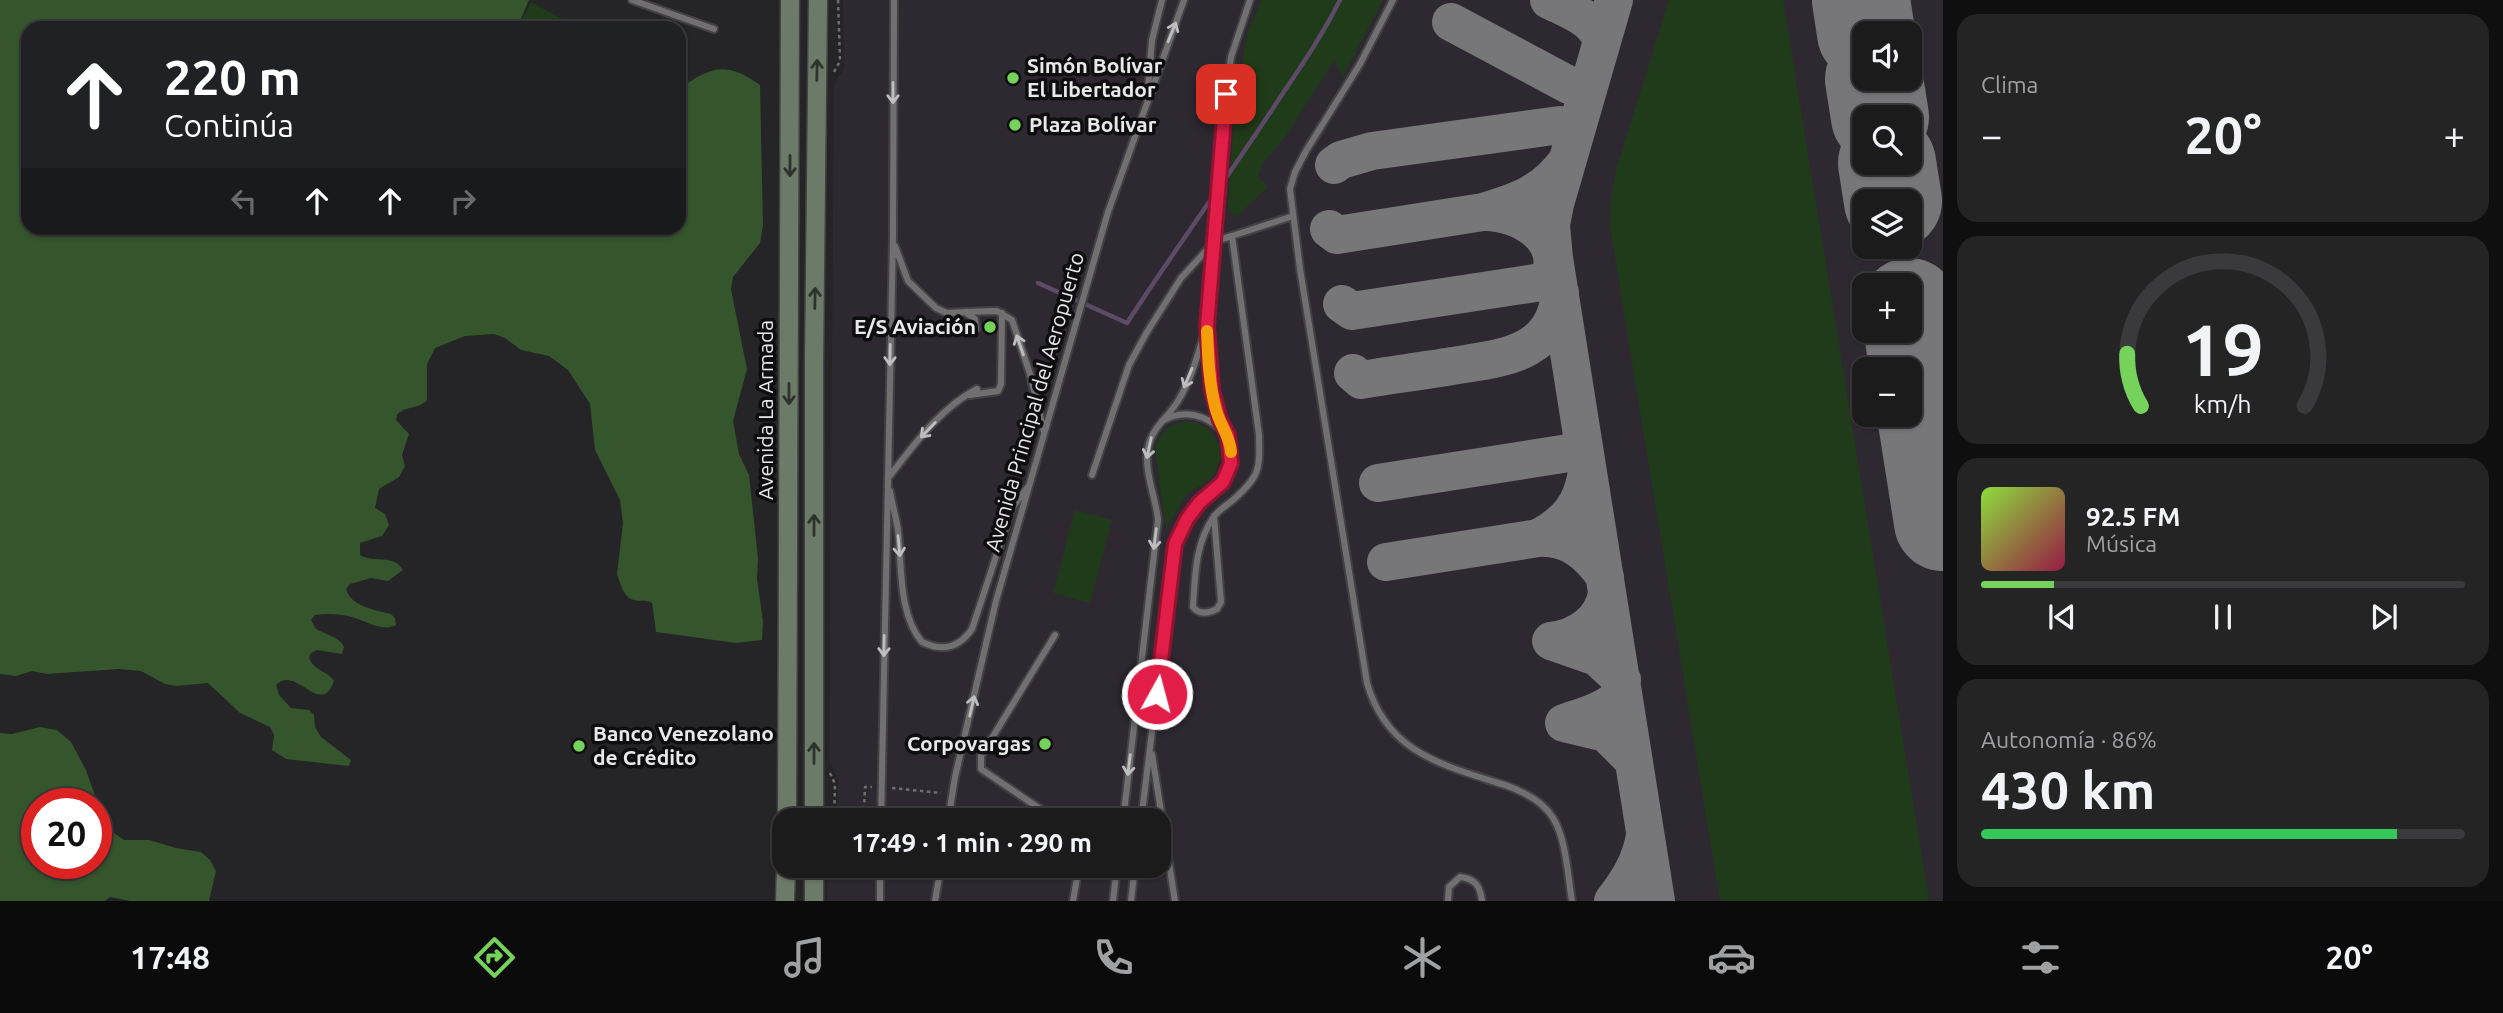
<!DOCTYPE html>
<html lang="es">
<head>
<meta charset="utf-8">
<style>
  body { margin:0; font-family:Ubuntu,sans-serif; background:#252425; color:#f1f3f6; height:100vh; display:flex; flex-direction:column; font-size:26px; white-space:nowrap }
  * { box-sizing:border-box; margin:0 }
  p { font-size:23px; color:#a0a1a3 }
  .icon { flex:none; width:38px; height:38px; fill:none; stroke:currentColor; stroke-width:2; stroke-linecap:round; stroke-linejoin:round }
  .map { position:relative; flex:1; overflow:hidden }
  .sheet { display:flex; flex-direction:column; gap:14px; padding:14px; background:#0f0f0f; width:560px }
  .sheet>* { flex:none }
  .banner { position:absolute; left:21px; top:21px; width:665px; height:214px; border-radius:21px; box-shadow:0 2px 5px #0004,0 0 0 2px #3a393b; background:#202124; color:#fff; overflow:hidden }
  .tools { position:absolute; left:1852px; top:21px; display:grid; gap:14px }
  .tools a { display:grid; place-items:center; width:70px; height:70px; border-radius:14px; background:#1c1b1c; box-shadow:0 2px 5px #0004,0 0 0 2px #3a393b; font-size:35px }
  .speed { position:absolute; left:21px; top:788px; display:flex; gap:14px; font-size:35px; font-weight:700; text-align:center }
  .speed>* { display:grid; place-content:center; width:91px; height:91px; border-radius:50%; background:#1c1b1c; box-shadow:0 2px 5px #0004,0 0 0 2px #3a393b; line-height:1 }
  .speed .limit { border:10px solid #d22; background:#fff; color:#111 }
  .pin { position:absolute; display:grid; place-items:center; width:60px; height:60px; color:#fff; margin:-30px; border-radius:14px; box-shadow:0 4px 10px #0006 }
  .me { position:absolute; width:77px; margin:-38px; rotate:7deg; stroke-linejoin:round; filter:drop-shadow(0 0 5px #0008) }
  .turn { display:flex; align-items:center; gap:24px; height:147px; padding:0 28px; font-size:32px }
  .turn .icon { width:91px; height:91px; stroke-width:2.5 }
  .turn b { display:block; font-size:49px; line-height:60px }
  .lanes { display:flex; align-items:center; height:66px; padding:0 28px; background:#0003; justify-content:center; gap:35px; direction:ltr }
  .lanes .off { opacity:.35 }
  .big { font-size:52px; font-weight:700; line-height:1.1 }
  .sheet .widget { flex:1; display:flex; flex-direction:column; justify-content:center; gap:10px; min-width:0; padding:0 24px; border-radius:21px; background:#252425 }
  .sheet .dial { align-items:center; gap:0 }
  .dial svg { height:182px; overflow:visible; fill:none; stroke:#3a393b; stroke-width:7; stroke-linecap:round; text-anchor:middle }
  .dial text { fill:#f1f3f6; stroke:none }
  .song { display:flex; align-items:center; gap:21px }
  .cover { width:84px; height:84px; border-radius:10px; background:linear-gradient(135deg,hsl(90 70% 55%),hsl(340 70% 35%)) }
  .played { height:7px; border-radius:4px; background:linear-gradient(90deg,#75d25b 15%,#3a393b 15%) }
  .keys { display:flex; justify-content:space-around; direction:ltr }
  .heat { display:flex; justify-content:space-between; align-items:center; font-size:38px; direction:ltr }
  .charge { height:10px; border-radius:5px; background:linear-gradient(90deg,#34c759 86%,#3a393b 0) }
  .trip { position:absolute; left:772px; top:808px; width:399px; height:70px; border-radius:21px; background:#1c1b1c; box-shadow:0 2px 5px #0004,0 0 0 2px #3a393b; font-weight:700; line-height:70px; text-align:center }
  .tab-bar { display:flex; height:112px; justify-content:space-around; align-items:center; background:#0b0b0b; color:#a0a1a3 }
  .tab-bar .icon { width:49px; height:49px }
  .tab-bar .current { color:#75d25b }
  .tab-bar b { font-size:32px; color:#f1f3f6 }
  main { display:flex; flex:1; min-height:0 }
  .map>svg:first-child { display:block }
  .built { fill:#2e2931; fill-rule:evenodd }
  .green { fill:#203b19 }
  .forest { fill:#35552c; fill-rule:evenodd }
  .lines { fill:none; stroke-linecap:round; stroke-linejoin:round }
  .stream { stroke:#5c4a66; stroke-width:4.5 }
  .taxiway { stroke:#777678; stroke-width:38 }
  .runway { stroke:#777678; stroke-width:98 }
  .lane-casing { stroke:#424143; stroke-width:10 }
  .secondary-casing { stroke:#424143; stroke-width:21 }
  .path { stroke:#6f6e70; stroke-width:2.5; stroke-dasharray:3.5 3.5; stroke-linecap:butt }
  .lane { stroke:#716f72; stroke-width:6 }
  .secondary { stroke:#6c7a68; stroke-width:18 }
  .oneway { stroke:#bebdbf }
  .oneway2 { stroke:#2f332e }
  .route-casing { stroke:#92132f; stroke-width:18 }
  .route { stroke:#e11d48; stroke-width:12 }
  .slow { stroke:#f59e0b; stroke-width:12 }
  .poi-dot { fill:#75d25b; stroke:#0e0d0f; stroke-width:2.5 }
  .labels { text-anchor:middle; stroke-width:7; stroke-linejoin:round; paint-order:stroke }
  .poi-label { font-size:21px; font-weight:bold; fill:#e8e7e9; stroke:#0e0d0f; text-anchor:start }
  .street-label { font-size:21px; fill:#e8e7e9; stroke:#0e0d0f }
</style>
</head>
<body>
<main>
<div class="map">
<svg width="1943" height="901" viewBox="0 0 1943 901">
  <rect width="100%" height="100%" fill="#252426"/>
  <path class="built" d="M843 0H1943V901H827L830 866H1158V821H837L838 780 829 759 834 83 844 69ZM1864 33H1909V79H1864ZM1864 117H1909V163H1864ZM1864 201H1909V247H1864ZM1864 285H1909V331H1864ZM1864 369H1909V415H1864Z"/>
  <path class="green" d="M1262 0H1383L1343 76 1334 60 1286 136 1263 163 1258 176 1268 187 1239 214H1233L1228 208 1234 112 1247 34Z
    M1669 0H1783L1929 901H1720L1610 226 1611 198 1616 170Z
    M531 2 579 28H518Z
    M1182 422H1195L1210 430 1219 445 1221 460 1211 478 1186 495 1166 528 1155 450C1159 434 1167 426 1182 422Z
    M1075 510 1112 520 1090 603 1053 593Z"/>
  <path class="forest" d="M0 0H529L517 28H28V228H679V89C711 66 727 61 760 85L763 226 760 243 733 277 731 289 747 369 733 421 739 454 749 475 758 558 757 579 763 621 762 640 736 643 656 632 652 603C645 599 641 602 634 600 624 598 620 583 617 574L623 523 620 500 595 450 590 404 568 370 549 356 521 350 505 338 494 334 465 336 435 348 427 364V400C418 410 406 405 397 415L396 420 409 434 402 455 405 466 399 477 379 489 375 508 385 514 389 525 382 536 360 543V555C374 564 393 553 403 570L388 581 371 578 350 584 346 589C351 607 376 610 391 614L395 618 396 625C382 633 363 619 348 616 337 614 326 613 315 615L311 620 316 629C326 635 339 636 344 647L342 654 317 650 311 653 309 657C313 671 327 670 334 681 321 719 296 664 276 685L279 695 291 708 309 710 314 715 315 727 321 737 351 760 349 766 286 759 272 750 274 735 270 727 240 713 208 683 176 686 165 684 141 671 119 669 47 674 32 671 16 676 0 674Z
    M40 727 57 730 71 742 86 770 101 813 114 833 124 840H149L176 848 201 852 210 860 216 871 209 901H130L110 897 105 901H0V733L12 734ZM37 803H96V863H37Z"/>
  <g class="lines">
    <path class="stream" d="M1038 283 1127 323C1177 246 1231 173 1281 96 1302 65 1323 34 1340 0"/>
    <path class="taxiway" d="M1549 0C1571 11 1594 18 1602 41
      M1614 0 1555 204 1551 225 1554 258 1656 901
      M1451 22 1569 85
      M1334 165 1341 160 1372 151 1560 125
      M1329 229 1337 235 1483 212
      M1342 304 1352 311 1548 281
      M1353 373 1361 380C1391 375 1422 371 1452 366 1501 358 1554 356 1560 293L1548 281C1568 240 1520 211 1483 212 1519 201 1544 193 1567 161
      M1587 472C1582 505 1567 523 1538 538 1568 536 1589 553 1605 577
      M1378 483 1575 452
      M1386 562 1538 538
      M1607 593C1603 621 1578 638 1551 641L1597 657 1622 680C1621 686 1622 692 1618 697 1607 711 1580 717 1564 723L1606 733 1633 760
      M1613 901C1629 881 1641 861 1645 835"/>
    <path class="runway" d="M1861 0 1866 33
      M1874 79 1880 117
      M1887 163 1893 201
      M1909 307 1943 522"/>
    <defs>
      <path id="lane" d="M632 0 714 29
        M1393 0 1360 64 1306 151 1295 172 1290 189 1300 269 1367 683C1386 749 1435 763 1495 782 1516 788 1541 798 1553 818 1566 838 1568 877 1572 901
        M1148 89 1152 40 1162 0
        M895 246 908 281 936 308 947 313 965 312 975 319 976 329
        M965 312 997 311 1012 320 1030 374 1044 432
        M970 395 998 391 1001 384 1002 313
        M1162 421C1183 409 1204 414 1222 430
        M1092 475 1129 365 1147 332 1181 278 1215 241 1232 236
        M888 478C913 446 940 408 977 389
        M890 491C892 504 896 517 898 530 902 565 898 614 922 642 943 652 959 648 972 629L1012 508 1027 488
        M1214 516 1221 602 1217 609C1209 613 1199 615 1193 607 1195 577 1195 544 1213 518 1217 511 1226 506 1233 500 1260 476 1260 470 1259 435L1232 236 1293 216
        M1055 635 981 756V769L1058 821
        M1152 754 1175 901
        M881 821 893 238 894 0
        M948 821 955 777 996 601 1108 212 1184 0
        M1123 821 1158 520C1156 498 1146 478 1147 456 1149 428 1165 422 1178 401 1191 380 1198 354 1205 331
        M1141 821 1175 544 1187 519 1199 503 1223 482 1231 463 1228 435 1220 420 1212 390 1207 326 1222 131 1231 57 1250 0
        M880 901V866
        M935 901 941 866
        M1073 901 1079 866
        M1113 901 1117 866
        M1131 901 1135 866
        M1448 901 1449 887 1460 877C1476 879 1480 886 1482 901"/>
      <path id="secondary" d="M787 821 790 0
        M814 821V364L818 0
        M814 866V901
        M785 901 786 866"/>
    </defs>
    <use href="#lane" class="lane-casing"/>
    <use href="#secondary" class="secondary-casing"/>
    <path class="path" d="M834 72 840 61 838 0
      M830 773 835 784 834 821
      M892 788 941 793
      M856 821 864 809 865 787H872"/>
    <use href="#lane" class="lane"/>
    <use href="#secondary" class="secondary"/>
  </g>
  <defs><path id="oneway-shaft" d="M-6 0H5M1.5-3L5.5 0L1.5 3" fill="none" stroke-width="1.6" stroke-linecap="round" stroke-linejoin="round" transform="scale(1.75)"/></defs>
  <g class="oneway">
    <use href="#oneway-shaft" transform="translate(1172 32) rotate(-68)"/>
    <use href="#oneway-shaft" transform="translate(893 93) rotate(90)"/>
    <use href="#oneway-shaft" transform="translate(1020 345) rotate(-109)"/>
    <use href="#oneway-shaft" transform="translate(890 355) rotate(91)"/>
    <use href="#oneway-shaft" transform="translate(1188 378) rotate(113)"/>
    <use href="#oneway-shaft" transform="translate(928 430) rotate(134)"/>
    <use href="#oneway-shaft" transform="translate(1149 448) rotate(102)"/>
    <use href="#oneway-shaft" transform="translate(1155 539) rotate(97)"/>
    <use href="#oneway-shaft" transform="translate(899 546) rotate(85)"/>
    <use href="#oneway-shaft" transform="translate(884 646) rotate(91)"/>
    <use href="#oneway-shaft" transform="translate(972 706) rotate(-77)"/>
    <use href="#oneway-shaft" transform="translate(1129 765) rotate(97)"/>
  </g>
  <g class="oneway2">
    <use href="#oneway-shaft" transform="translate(817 70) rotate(-89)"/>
    <use href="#oneway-shaft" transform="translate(790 166) rotate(90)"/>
    <use href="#oneway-shaft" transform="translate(815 298) rotate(-89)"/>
    <use href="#oneway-shaft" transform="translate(789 394) rotate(90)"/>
    <use href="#oneway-shaft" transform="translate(814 525) rotate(-90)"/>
    <use href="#oneway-shaft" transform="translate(814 753) rotate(-90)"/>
  </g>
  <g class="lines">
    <defs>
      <path id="route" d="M1157 694 1175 544 1187 519 1199 503 1223 482 1231 463 1228 435 1220 420 1212 390 1207 326 1226 94"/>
    </defs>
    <use href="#route" class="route-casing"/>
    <use href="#route" class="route"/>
    <path class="slow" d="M1207 331C1208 357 1209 384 1216 410 1220 425 1230 436 1231 452"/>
  </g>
  <g class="poi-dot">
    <circle cx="1013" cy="78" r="7"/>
    <circle cx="1015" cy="125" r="7"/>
    <circle cx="990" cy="327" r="7"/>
    <circle cx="1045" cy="744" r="7"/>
    <circle cx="579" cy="746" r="7"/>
  </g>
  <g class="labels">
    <g class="poi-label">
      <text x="1027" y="73">Simón Bolívar<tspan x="1027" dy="24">El Libertador</tspan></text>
      <text x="1029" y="132">Plaza Bolívar</text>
      <text x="976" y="334" text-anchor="end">E/S Aviación</text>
      <text x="593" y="741">Banco Venezolano<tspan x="593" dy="24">de Crédito</tspan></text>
      <text x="1031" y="751" text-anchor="end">Corpovargas</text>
    </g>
    <g class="street-label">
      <text transform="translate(1035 402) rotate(-74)" y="7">Avenida Principal del Aeropuerto</text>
      <text transform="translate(766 410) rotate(-90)" y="7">Avenida La Armada</text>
    </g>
  </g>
</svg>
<div class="tools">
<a><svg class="icon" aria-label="sound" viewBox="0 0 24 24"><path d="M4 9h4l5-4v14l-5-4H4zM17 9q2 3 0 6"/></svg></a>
<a><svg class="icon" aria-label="search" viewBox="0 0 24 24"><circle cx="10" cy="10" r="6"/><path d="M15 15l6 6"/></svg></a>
<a><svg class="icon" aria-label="layers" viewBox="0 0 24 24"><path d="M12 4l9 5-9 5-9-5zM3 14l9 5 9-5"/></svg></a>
<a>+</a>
<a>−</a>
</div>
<div class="speed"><div class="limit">20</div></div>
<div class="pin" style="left:1226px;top:94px;background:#d93025"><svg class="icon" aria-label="arrive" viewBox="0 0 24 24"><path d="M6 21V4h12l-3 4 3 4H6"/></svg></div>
<svg class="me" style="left:1157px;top:694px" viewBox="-20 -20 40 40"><circle r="17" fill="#e11d48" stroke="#fff" stroke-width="3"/><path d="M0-11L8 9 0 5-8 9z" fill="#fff"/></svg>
<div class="trip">17:49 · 1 min · 290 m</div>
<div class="banner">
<div class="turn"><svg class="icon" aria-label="ahead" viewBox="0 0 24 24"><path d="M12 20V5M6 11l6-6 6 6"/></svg><div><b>220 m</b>Continúa</div></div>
<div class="lanes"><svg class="icon off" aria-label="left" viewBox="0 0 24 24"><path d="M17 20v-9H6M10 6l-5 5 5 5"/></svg><svg class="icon" aria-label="ahead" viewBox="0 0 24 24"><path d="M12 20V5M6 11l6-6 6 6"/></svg><svg class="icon" aria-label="ahead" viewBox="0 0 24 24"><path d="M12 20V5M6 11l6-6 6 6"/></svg><svg class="icon off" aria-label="right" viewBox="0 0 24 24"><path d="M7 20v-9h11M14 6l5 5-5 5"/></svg></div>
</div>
</div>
<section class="sheet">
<div class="widget"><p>Clima</p>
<div class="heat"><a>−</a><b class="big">20°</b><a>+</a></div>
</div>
<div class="widget dial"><svg viewBox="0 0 100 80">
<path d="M14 69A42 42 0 1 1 86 69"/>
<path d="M14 69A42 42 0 0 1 8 46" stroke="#75d25b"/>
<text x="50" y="56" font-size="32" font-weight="700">19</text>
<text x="50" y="72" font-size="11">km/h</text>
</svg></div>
<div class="widget">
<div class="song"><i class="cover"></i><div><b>92.5 FM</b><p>Música</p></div></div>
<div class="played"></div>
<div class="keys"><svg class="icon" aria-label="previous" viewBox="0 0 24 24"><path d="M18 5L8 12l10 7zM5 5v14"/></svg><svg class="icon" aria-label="pause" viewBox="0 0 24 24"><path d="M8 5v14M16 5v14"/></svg><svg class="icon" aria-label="next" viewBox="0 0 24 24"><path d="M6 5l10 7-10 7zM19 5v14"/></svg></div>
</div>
<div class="widget"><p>Autonomía · 86%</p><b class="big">430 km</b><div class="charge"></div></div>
</section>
</main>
<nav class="tab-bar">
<b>17:48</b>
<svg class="icon current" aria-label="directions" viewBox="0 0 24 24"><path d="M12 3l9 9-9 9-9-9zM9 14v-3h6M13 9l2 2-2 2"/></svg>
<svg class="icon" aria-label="music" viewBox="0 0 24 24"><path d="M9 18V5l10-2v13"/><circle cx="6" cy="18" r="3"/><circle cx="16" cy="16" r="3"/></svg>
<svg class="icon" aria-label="phone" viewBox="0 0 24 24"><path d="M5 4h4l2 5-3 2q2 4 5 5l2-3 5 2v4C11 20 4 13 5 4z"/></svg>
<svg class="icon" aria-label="climate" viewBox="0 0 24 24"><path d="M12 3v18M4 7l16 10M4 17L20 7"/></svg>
<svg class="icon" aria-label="car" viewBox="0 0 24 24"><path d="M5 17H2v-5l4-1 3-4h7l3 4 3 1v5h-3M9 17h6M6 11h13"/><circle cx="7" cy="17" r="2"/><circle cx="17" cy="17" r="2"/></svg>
<svg class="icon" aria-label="filters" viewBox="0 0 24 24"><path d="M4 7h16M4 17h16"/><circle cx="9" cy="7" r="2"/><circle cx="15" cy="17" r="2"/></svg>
<b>20°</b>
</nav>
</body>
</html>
